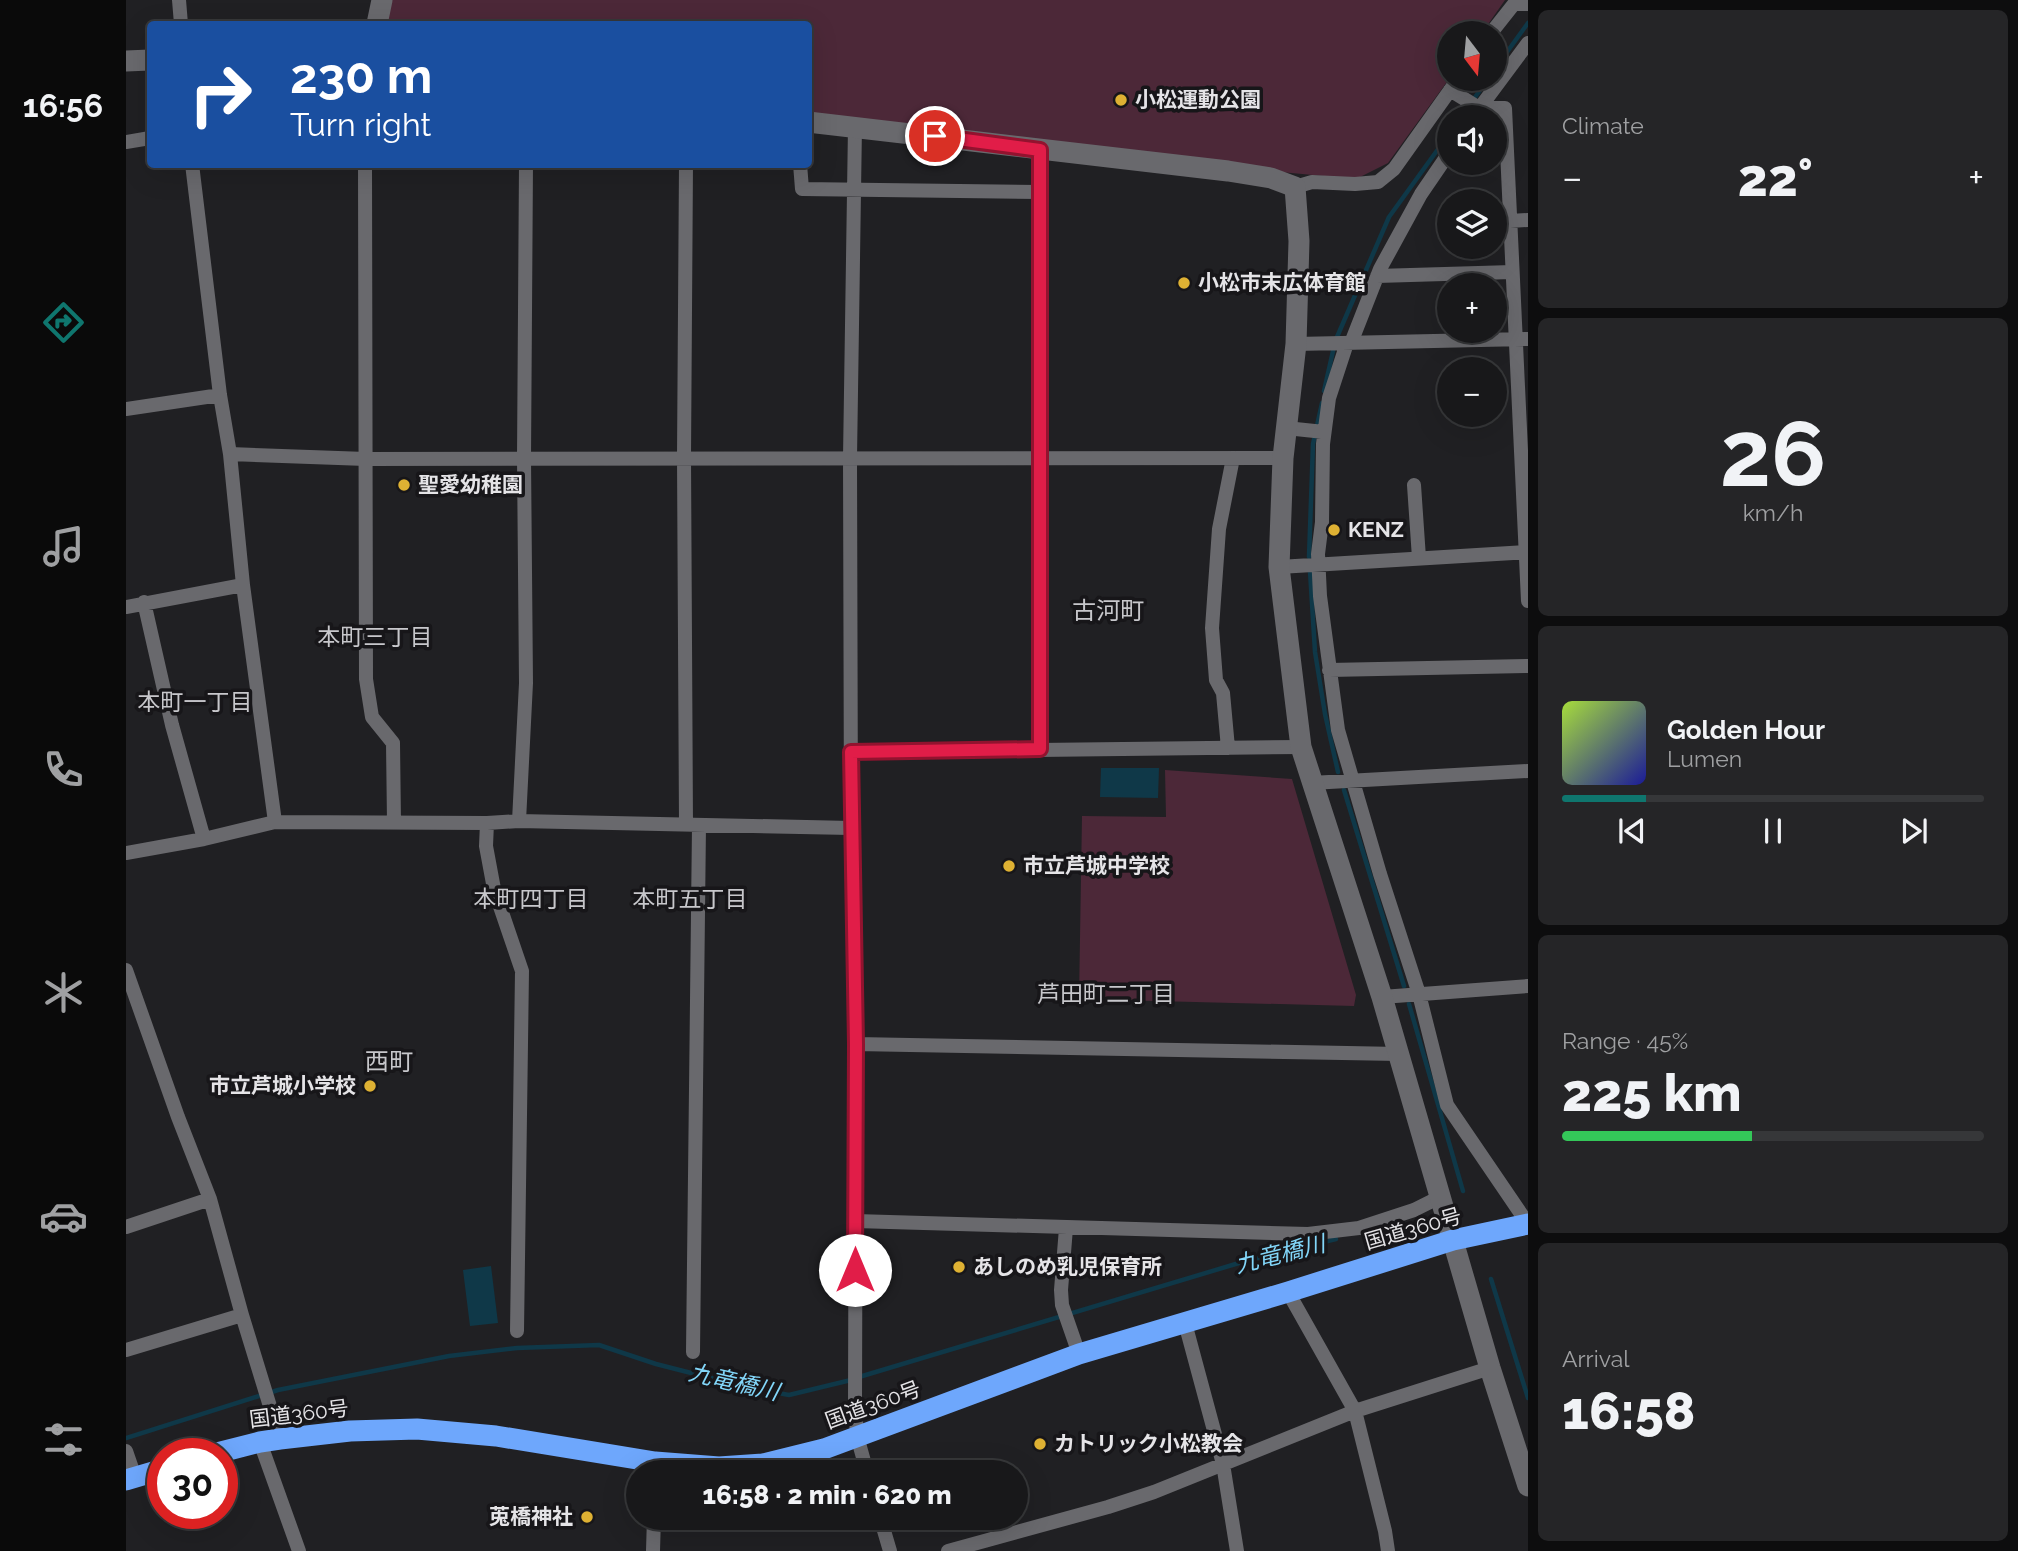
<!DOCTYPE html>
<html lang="en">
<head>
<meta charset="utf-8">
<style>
  body { margin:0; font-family:Raleway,"Noto Sans JP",sans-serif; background:#252527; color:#f1f3f6; height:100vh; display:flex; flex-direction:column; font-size:26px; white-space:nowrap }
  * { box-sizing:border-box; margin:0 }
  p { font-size:23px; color:#9fa0a2 }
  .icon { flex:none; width:38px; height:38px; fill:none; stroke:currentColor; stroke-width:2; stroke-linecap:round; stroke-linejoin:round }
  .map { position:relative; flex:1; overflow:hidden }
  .sheet { display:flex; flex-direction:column; gap:10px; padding:10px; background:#0d0d0e; width:490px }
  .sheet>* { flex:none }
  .banner { position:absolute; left:21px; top:21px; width:665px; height:147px; border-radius:7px; box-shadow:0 7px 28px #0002,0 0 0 2px #363739; background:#1a4fa0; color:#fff; overflow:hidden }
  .needle { width:46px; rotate:164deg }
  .controls { position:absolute; left:1311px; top:21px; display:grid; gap:14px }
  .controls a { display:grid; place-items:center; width:70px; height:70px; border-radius:50%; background:#18181a; box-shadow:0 7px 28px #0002,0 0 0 2px #363739; font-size:35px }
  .speed { position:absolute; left:21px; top:1438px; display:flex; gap:14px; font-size:35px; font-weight:700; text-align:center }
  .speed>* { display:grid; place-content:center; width:91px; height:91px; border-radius:50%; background:#18181a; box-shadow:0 7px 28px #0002,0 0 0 2px #363739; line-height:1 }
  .speed .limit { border:10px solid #d22; background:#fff; color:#111 }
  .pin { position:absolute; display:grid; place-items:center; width:60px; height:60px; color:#fff; margin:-30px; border:4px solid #fff; border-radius:50%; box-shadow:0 2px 7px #0007 }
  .me { position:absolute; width:77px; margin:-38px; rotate:0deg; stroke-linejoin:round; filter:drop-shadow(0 0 5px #0008) }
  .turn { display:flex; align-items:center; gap:24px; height:147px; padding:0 28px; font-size:32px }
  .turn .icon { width:91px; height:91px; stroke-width:2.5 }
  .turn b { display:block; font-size:49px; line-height:60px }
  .big { font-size:52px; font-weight:800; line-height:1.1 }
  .sheet .card { flex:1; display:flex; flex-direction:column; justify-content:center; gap:10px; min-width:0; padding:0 24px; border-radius:10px; background:#252527 }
  .sheet .dial { align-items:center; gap:0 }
  .dial b { font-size:91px; line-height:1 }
  .song { display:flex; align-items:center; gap:21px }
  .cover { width:84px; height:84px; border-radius:10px; background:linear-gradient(135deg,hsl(80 70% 55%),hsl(240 70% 35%)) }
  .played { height:7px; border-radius:4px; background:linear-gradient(90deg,#0f766e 20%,#363739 20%) }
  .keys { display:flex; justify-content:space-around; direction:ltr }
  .heat { display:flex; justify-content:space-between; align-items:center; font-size:38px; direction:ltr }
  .charge { height:10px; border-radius:5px; background:linear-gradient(90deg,#34c759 45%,#363739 0) }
  .trip { position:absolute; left:500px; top:1460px; width:402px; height:70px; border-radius:35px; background:#18181a; box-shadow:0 7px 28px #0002,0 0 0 2px #363739; font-weight:800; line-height:70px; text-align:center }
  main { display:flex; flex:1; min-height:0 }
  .tab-bar { display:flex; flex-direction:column; width:126px; justify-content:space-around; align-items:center; background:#0a0a0a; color:#9fa0a2 }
  .tab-bar .icon { width:49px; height:49px }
  .tab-bar .on { color:#0f766e }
  .tab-bar b { font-size:32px; color:#f1f3f6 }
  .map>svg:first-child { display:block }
  .green { fill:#4c2838 }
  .water { fill:#0f3848 }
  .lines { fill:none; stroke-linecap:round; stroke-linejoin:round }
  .stream { stroke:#0f3848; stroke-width:4.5 }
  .street { stroke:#69696d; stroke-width:14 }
  .secondary { stroke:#69696d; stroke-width:21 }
  .highway { stroke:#6ea7fc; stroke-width:21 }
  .route-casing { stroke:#92132f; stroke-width:18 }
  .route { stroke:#e11d48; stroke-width:12 }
  .poi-dot { fill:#deb133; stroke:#171619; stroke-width:2.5 }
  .labels { text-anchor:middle; stroke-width:7; stroke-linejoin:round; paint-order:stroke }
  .poi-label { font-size:21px; font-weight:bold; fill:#e5e4e7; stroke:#171619; text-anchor:start }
  .street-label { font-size:21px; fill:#e5e4e7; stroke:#171619 }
  .neighbourhood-label { font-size:23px; fill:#c7c7cb; stroke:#171619 }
  .water-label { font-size:23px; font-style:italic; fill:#82d6f9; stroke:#171619 }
  .quarter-label { font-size:24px; fill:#c7c7cb; stroke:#171619 }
</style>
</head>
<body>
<main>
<nav class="tab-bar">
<b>16:56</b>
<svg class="icon on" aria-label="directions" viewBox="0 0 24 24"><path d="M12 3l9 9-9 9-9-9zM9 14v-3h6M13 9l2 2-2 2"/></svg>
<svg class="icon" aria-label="music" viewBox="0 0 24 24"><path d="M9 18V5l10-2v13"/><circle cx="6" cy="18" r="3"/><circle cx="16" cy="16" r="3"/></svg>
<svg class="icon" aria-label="phone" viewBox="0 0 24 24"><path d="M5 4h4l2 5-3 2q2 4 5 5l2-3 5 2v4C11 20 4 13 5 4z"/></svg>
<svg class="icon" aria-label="climate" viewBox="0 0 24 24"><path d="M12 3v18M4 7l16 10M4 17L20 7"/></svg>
<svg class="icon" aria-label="car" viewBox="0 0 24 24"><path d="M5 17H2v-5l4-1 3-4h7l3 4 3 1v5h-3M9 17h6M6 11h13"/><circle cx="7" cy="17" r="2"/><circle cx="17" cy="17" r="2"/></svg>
<svg class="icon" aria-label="filters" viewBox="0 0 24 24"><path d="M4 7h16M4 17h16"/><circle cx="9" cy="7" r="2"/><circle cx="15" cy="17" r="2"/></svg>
</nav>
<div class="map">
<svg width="1402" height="1551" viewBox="0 0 1402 1551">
  <rect width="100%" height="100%" fill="#202023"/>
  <path class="green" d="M256 0H1379L1356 33H1323V79L1262 163 1230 179 914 150 683 122 682 24H251Z
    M1039 770 1166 779 1230 995 1228 1006 953 999 956 816 1040 817Z"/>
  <path class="water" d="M975 768H1033L1032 798 974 797Z
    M365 1266 372 1323 344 1326 337 1270Z"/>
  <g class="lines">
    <path class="stream" d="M1368 70 1402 23
      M1335 117 1362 79
      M1211 337 1263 217 1323 134
      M1198 391 1207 351
      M1183 557 1187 444 1196 403
      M1184 571 1189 652 1199 714 1212 772
      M1218 790 1278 986
      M1283 1004 1337 1191
      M1365 1279 1402 1398
      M733 1377 1123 1260 1210 1239
      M0 1438 152 1390 323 1356 391 1348 473 1345 530 1364 620 1387 663 1395 725 1380"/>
    <path class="street" d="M53 0 55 24
      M1365 33 1388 4H1402
      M1324 90 1353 108H1379L1402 601
      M1347 117 1402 43
      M729 126 724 458 725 828 730 1044 729 1404 731 1436 741 1472
      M0 142 24 138
      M66 164 94 395 104 454 117 585 149 822
      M239 164 240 679 246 717 267 743 268 822
      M674 164 676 189 913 192
      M1169 187 1186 182 1229 184 1252 182 1268 169 1332 79
      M1384 221 1402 220
      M1251 276 1386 272
      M1221 343 1203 398 1197 444 1196 522 1192 554 1194 596 1212 730 1254 874 1293 994 1321 1105 1402 1224
      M1225 343 1254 269 1295 194 1323 153
      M1170 344 1402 339
      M0 409 94 395
      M1160 428 1198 432
      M104 454 240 459 1157 458
      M1288 485 1293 558
      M1153 567 1402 552
      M18 602 46 725 78 839
      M0 607 117 585
      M1203 670 1402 666
      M1102 748 1097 693 1090 680 1086 628 1093 529 1107 458
      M913 749 914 150
      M725 752 1175 747
      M1185 783 1402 771
      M393 821 400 683 398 458 400 164
      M361 823 360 846 368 889 396 971 391 1331
      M560 825 558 457 560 164
      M0 853 78 839 149 822 361 823 393 821 725 828
      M0 970 52 1117 84 1199 116 1315 154 1439
      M1256 997 1402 986
      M730 1044 1273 1054
      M729 1221 1182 1234 1233 1228 1288 1210 1314 1197
      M0 1227 84 1199
      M940 1228 935 1290 936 1305 953 1354
      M1162 1292 1229 1411 1259 1531 1262 1551
      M1059 1323 1097 1464 1111 1551
      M0 1350 116 1315
      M567 1352 573 825
      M134 1442 173 1551
      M0 1451 9 1477
      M754 1517 764 1551
      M527 1551 528 1517
      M822 1551 982 1507 1028 1492 1229 1411 1364 1368"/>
    <path class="secondary" d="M251 24 256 0
      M0 61 24 60
      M682 122 1102 171 1145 178 1169 187 1173 241 1170 344 1157 458 1153 567 1175 747 1256 997 1364 1368 1402 1486"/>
    <path class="highway" d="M87 1454 134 1442 154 1439 224 1431 291 1429 370 1436 529 1462 593 1467 637 1464 698 1449 953 1354 1162 1292 1327 1240 1402 1224
      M0 1480 37 1469"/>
  </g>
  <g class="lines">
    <defs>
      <path id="route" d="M729 1270 730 1044 725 752 914 749V150L809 136"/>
    </defs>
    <use href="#route" class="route-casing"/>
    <use href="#route" class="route"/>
  </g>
  <g class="poi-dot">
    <circle cx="995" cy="100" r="7"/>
    <circle cx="1058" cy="283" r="7"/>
    <circle cx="278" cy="485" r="7"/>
    <circle cx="1208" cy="530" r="7"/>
    <circle cx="883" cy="866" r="7"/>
    <circle cx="244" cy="1086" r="7"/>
    <circle cx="833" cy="1267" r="7"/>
    <circle cx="914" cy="1444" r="7"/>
    <circle cx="461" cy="1517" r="7"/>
  </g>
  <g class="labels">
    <g class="poi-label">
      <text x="1009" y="107">小松運動公園</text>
      <text x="1072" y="290">小松市末広体育館</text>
      <text x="292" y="492">聖愛幼稚園</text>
      <text x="1222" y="537">KENZ</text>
      <text x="897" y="873">市立芦城中学校</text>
      <text x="230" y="1093" text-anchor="end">市立芦城小学校</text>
      <text x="847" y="1274">あしのめ乳児保育所</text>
      <text x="928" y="1451">カトリック小松教会</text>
      <text x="447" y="1524" text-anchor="end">莵橋神社</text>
    </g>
    <g class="street-label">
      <text transform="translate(1287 1229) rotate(-16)" y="7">国道360号</text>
      <text transform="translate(747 1405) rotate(-20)" y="7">国道360号</text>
      <text transform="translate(173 1414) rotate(-7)" y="7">国道360号</text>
    </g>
    <g class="neighbourhood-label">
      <text x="249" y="645">本町三丁目</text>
      <text x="69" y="710">本町一丁目</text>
      <text x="405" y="907">本町四丁目</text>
      <text x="564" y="907">本町五丁目</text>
      <text x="980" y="1002">芦田町二丁目</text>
    </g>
    <g class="water-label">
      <text transform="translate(1154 1254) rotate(-14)" y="8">九竜橋川</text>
      <text transform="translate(608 1382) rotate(13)" y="8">九竜橋川</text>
    </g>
    <g class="quarter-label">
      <text x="982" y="619">古河町</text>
      <text x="263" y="1070">西町</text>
    </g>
  </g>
</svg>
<div class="controls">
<a><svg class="needle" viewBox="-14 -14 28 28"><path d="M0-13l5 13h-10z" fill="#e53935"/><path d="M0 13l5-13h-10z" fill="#9fa0a2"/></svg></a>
<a><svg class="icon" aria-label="sound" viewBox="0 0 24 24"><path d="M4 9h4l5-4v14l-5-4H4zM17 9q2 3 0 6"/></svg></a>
<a><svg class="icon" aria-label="layers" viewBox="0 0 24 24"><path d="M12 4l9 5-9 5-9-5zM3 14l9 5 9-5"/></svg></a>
<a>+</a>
<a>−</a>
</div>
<div class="speed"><div class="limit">30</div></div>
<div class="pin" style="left:809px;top:136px;background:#d93025"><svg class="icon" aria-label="arrive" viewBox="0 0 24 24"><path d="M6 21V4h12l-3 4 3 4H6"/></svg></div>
<svg class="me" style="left:729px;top:1270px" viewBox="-20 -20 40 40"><circle r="19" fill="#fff"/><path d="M0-13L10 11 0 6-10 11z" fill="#e11d48"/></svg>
<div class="trip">16:58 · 2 min · 620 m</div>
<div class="banner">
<div class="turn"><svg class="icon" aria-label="right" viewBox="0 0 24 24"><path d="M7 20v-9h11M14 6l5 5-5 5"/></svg><div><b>230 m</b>Turn right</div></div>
</div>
</div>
<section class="sheet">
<div class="card"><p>Climate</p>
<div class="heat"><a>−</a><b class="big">22°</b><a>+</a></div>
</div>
<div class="card dial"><b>26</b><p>km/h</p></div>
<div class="card">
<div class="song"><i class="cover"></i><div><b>Golden Hour</b><p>Lumen</p></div></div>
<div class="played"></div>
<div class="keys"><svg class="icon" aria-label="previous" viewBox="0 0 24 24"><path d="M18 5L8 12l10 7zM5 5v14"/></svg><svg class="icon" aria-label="pause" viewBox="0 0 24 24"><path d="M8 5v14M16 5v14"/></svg><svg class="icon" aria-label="next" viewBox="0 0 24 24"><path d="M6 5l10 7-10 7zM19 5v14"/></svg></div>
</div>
<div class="card"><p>Range · 45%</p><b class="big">225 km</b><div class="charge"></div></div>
<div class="card"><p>Arrival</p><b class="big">16:58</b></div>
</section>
</main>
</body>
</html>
